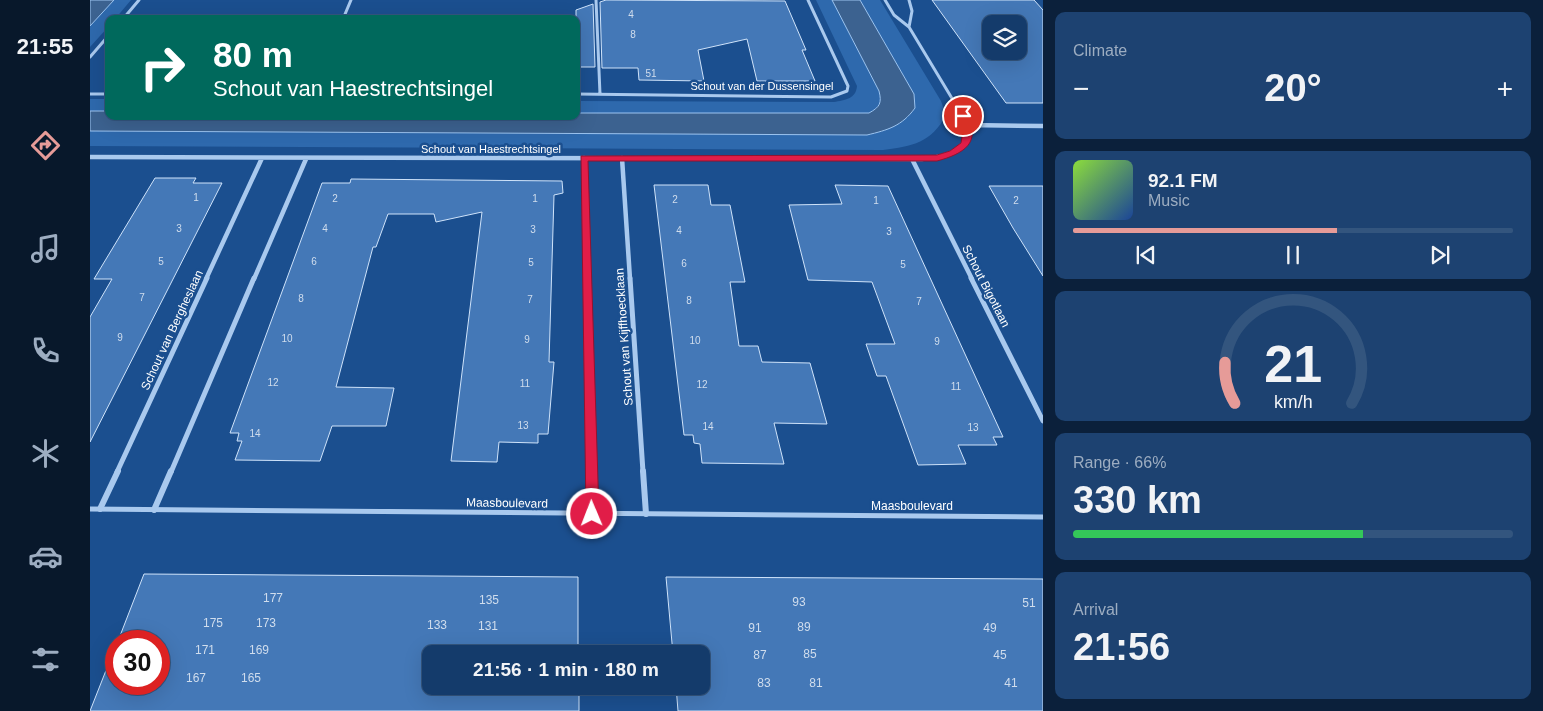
<!DOCTYPE html>
<html lang="en">
<head>
<meta charset="utf-8">
<style>
  body { margin:0; font-family:Helvetica,sans-serif; background:#1d4271; color:#f1f3f6; height:100vh; display:flex; flex-direction:column; font-size:19px; white-space:nowrap }
  * { box-sizing:border-box; margin:0 }
  p { font-size:16px; color:#9dadc1 }
  .icon { flex:none; width:28px; height:28px; fill:none; stroke:currentColor; stroke-width:2; stroke-linecap:round; stroke-linejoin:round }
  .map { position:relative; flex:1; overflow:hidden }
  .panel { display:flex; flex-direction:column; gap:12px; padding:12px; background:#0b203b; width:500px }
  .panel>* { flex:none }
  .top-card { position:absolute; left:15px; top:15px; width:475px; height:105px; border-radius:10px; box-shadow:0 5px 20px #0002,0 0 0 1px #33557e; background:#00695c; color:#fff; overflow:hidden }
  .tools { position:absolute; left:892px; top:15px; display:grid; gap:10px }
  .tools a { display:grid; place-items:center; width:45px; height:45px; border-radius:10px; background:#143b6b; box-shadow:0 5px 20px #0002,0 0 0 1px #33557e; font-size:25px }
  .speed { position:absolute; left:15px; top:630px; display:flex; gap:10px; font-size:25px; font-weight:700; text-align:center }
  .speed>* { display:grid; place-content:center; width:65px; height:65px; border-radius:50%; background:#143b6b; box-shadow:0 5px 20px #0002,0 0 0 1px #33557e; line-height:1 }
  .speed .limit { border:8px solid #d22; background:#fff; color:#111 }
  .pin { position:absolute; display:grid; place-items:center; width:42px; height:42px; color:#fff; margin:-21px; border:2px solid #fff; border-radius:50%; box-shadow:0 1px 5px #0007 }
  .me { position:absolute; width:55px; margin:-28px; rotate:359deg; stroke-linejoin:round; filter:drop-shadow(0 0 4px #0008) }
  .turn { display:flex; align-items:center; gap:18px; height:105px; padding:0 25px; font-size:22px }
  .turn .icon { width:65px; height:65px; stroke-width:2.5 }
  .turn b { display:block; font-size:35px; line-height:42px }
  .big { font-size:38px; font-weight:600; line-height:1.1 }
  .panel .tile { flex:1; display:flex; flex-direction:column; justify-content:center; gap:8px; min-width:0; padding:0 18px; border-radius:10px; background:#1d4271 }
  .panel .dial { align-items:center; gap:0 }
  .dial svg { height:130px; overflow:visible; fill:none; stroke:#33557e; stroke-width:7; stroke-linecap:round; text-anchor:middle }
  .dial text { fill:#f1f3f6; stroke:none }
  .song { display:flex; align-items:center; gap:15px }
  .cover { width:60px; height:60px; border-radius:8px; background:linear-gradient(135deg,hsl(90 70% 55%),hsl(220 70% 35%)) }
  .played { height:5px; border-radius:2px; background:linear-gradient(90deg,#e69b98 60%,#33557e 60%) }
  .keys { display:flex; justify-content:space-around; direction:ltr }
  .heat { display:flex; justify-content:space-between; align-items:center; font-size:28px; direction:ltr }
  .charge { height:8px; border-radius:4px; background:linear-gradient(90deg,#34c759 66%,#33557e 0) }
  .trip { position:absolute; left:332px; top:645px; width:288px; height:50px; border-radius:10px; background:#143b6b; box-shadow:0 5px 20px #0002,0 0 0 1px #33557e; font-weight:600; line-height:50px; text-align:center }
  main { display:flex; flex:1; min-height:0 }
  .menu { display:flex; flex-direction:column; width:90px; justify-content:space-around; align-items:center; background:#08182b; color:#9dadc1 }
  .menu .icon { width:35px; height:35px }
  .menu .current { color:#e69b98 }
  .menu b { font-size:22px; color:#f1f3f6 }
  .map>svg:first-child { display:block }
  .green { fill:#2e69ad }
  .water { fill:#3c6290; stroke:#9cc4f0 }
  .building { fill:#4478b7; stroke:#cfe3fa; fill-rule:evenodd }
  .lines { fill:none; stroke-linecap:round; stroke-linejoin:round }
  .lane { stroke:#a9c9ee; stroke-width:5 }
  .street-far3 { stroke:#a9c9ee; stroke-width:3 }
  .street-far2 { stroke:#a9c9ee; stroke-width:4.5 }
  .street-far1 { stroke:#a9c9ee; stroke-width:5 }
  .street { stroke:#a9c9ee; stroke-width:6 }
  .route { fill:#e11d48; stroke:#92132f }
  .labels { text-anchor:middle; stroke-width:5; stroke-linejoin:round; paint-order:stroke }
  .number-label { font-size:10px; fill:#d0dded }
  .far-street-label { font-size:11px; fill:#fff; stroke:#1b4f8f }
  .street-label { font-size:12px; fill:#fff; stroke:#1b4f8f }
  .near-number-label { font-size:12px; fill:#d0dded }
</style>
</head>
<body>
<main>
<nav class="menu">
<b>21:55</b>
<svg class="icon current" aria-label="directions" viewBox="0 0 24 24"><path d="M12 3l9 9-9 9-9-9zM9 14v-3h6M13 9l2 2-2 2"/></svg>
<svg class="icon" aria-label="music" viewBox="0 0 24 24"><path d="M9 18V5l10-2v13"/><circle cx="6" cy="18" r="3"/><circle cx="16" cy="16" r="3"/></svg>
<svg class="icon" aria-label="phone" viewBox="0 0 24 24"><path d="M5 4h4l2 5-3 2q2 4 5 5l2-3 5 2v4C11 20 4 13 5 4z"/></svg>
<svg class="icon" aria-label="climate" viewBox="0 0 24 24"><path d="M12 3v18M4 7l16 10M4 17L20 7"/></svg>
<svg class="icon" aria-label="car" viewBox="0 0 24 24"><path d="M5 17H2v-5l4-1 3-4h7l3 4 3 1v5h-3M9 17h6M6 11h13"/><circle cx="7" cy="17" r="2"/><circle cx="17" cy="17" r="2"/></svg>
<svg class="icon" aria-label="filters" viewBox="0 0 24 24"><path d="M4 7h16M4 17h16"/><circle cx="9" cy="7" r="2"/><circle cx="15" cy="17" r="2"/></svg>
</nav>
<div class="map">
<svg width="953" height="711" viewBox="0 0 953 711">
  <rect width="100%" height="100%" fill="#1b4f8f"/>
  <path class="green" d="M24 0H41L25 19H19V26L0 47V26Z
    M726 0H742L789 91C792 103 790 107 779 113H486V101L744 102C755 100 766 99 767 86Z
    M770 0H790L851 101 856 115C841 143 823 146 793 150L0 146V131L817 118 825 108 824 94Z
    M0 99H19V111H0Z"/>
  <path class="water" d="M0 0H24L0 26Z
    M742 0H770L824 94 825 108C812 126 798 130 777 135L0 131V111H19V116H486V113H779C790 107 792 103 789 91Z"/>
  <path class="building" d="M516 0 695 1 716 50H712L725 81H667L657 39 608 50 614 81 549 80 548 68H512L510 2Z
    M842 0H944L953 10V103H916ZM901 24H929V51H901Z
    M503 4 505 67H486V10Z
    M65 178H106L103 183H132L0 442V317L22 279H4Z
    M261 179 472 181 473 193 464 195 459 362H464L458 434H448V443L409 442 407 462 361 461 392 212 346 222 344 214H298L286 247H283L246 387 304 388 296 426H242L230 461 145 460 152 441H147L149 433H140L232 183H260Z
    M564 185H618L621 205H640L655 282H640L649 346H668L672 362 720 363 737 424 684 423 694 464 612 463 610 444 604 443 603 435H594Z
    M745 185 798 186 913 437H903L907 445H868L876 464 828 465 796 376H787L776 344H805L782 282 718 280 699 205 752 204Z
    M899 186H953V276L923 228Z
    M54 574 488 577V654H341V686H489V711H0L26 645V684H69V641H28Z
    M576 577 953 579V711H588L586 686H611V654H583Z"/>
  <g class="lines">
    <path class="lane" d="M0 509 953 517"/>
    <path class="street-far3" d="M506 0 510 94
      M795 0 804 15 819 27 878 125
      M819 0 822 11 819 27
      M33 19 49 0
      M253 19 261 0
      M0 57 19 35
      M0 94H19
      M486 94 741 97 757 91 758 86 718 0"/>
    <path class="street-far2" d="M878 125 953 126
      M0 157 832 159C854 157 882 152 877 123
      M494 158 497 279
      M532 158 540 279
      M822 159 882 279
      M116 279 172 158
      M164 279 216 159"/>
    <path class="street-far1" d="M497 278 501 472
      M540 278 553 472
      M881 278 953 421
      M27 472 117 278
      M81 472 164 278"/>
    <path class="street" d="M501 471 502 514
      M553 471 556 514
      M10 509 28 471
      M64 510 81 471"/>
  </g>
  <path class="route" d="M870 114H876C893 143 873 154 847 161H498L509 514 507 518 502 520 498 518 496 514 491 156 847 155 860 151 871 143 874 125Z"/>
  <g class="labels">
    <g class="number-label">
      <text x="541" y="18">4</text>
      <text x="543" y="38">8</text>
      <text x="561" y="77">51</text>
      <text x="106" y="201">1</text>
      <text x="245" y="202">2</text>
      <text x="445" y="202">1</text>
      <text x="585" y="203">2</text>
      <text x="786" y="204">1</text>
      <text x="926" y="204">2</text>
      <text x="89" y="232">3</text>
      <text x="235" y="232">4</text>
      <text x="443" y="233">3</text>
      <text x="589" y="234">4</text>
      <text x="799" y="235">3</text>
      <text x="71" y="265">5</text>
      <text x="224" y="265">6</text>
      <text x="441" y="266">5</text>
      <text x="594" y="267">6</text>
      <text x="813" y="268">5</text>
      <text x="52" y="301">7</text>
      <text x="211" y="302">8</text>
      <text x="440" y="303">7</text>
      <text x="599" y="304">8</text>
      <text x="829" y="305">7</text>
      <text x="30" y="341">9</text>
      <text x="197" y="342">10</text>
      <text x="437" y="343">9</text>
      <text x="605" y="344">10</text>
      <text x="847" y="345">9</text>
      <text x="183" y="386">12</text>
      <text x="435" y="387">11</text>
      <text x="612" y="388">12</text>
      <text x="866" y="390">11</text>
      <text x="433" y="429">13</text>
      <text x="618" y="430">14</text>
      <text x="883" y="431">13</text>
      <text x="165" y="437">14</text>
    </g>
    <g class="far-street-label">
      <text x="672" y="90">Schout van der Dussensingel</text>
      <text x="401" y="153">Schout van Haestrechtsingel</text>
    </g>
    <g class="street-label">
      <text transform="translate(896 286) rotate(63)" y="4">Schout Bigotlaan</text>
      <text transform="translate(82 330) rotate(-65)" y="4">Schout van Bergheslaan</text>
      <text transform="translate(534 337) rotate(-94)" y="4">Schout van Kijffhoecklaan</text>
      <text transform="translate(417 503) rotate(1)" y="4">Maasboulevard</text>
      <text x="822" y="510">Maasboulevard</text>
    </g>
    <g class="near-number-label">
      <text x="183" y="602">177</text>
      <text x="399" y="604">135</text>
      <text x="709" y="606">93</text>
      <text x="939" y="607">51</text>
      <text x="123" y="627">175</text>
      <text x="176" y="627">173</text>
      <text x="347" y="629">133</text>
      <text x="398" y="630">131</text>
      <text x="714" y="631">89</text>
      <text x="665" y="632">91</text>
      <text x="900" y="632">49</text>
      <text x="115" y="654">171</text>
      <text x="169" y="654">169</text>
      <text x="720" y="658">85</text>
      <text x="670" y="659">87</text>
      <text x="910" y="659">45</text>
      <text x="106" y="682">167</text>
      <text x="161" y="682">165</text>
      <text x="674" y="687">83</text>
      <text x="726" y="687">81</text>
      <text x="921" y="687">41</text>
    </g>
  </g>
</svg>
<div class="tools">
<a><svg class="icon" aria-label="layers" viewBox="0 0 24 24"><path d="M12 4l9 5-9 5-9-5zM3 14l9 5 9-5"/></svg></a>
</div>
<div class="speed"><div class="limit">30</div></div>
<div class="pin" style="left:873px;top:116px;background:#d93025"><svg class="icon" aria-label="arrive" viewBox="0 0 24 24"><path d="M6 21V4h12l-3 4 3 4H6"/></svg></div>
<svg class="me" style="left:502px;top:514px" viewBox="-20 -20 40 40"><circle r="17" fill="#e11d48" stroke="#fff" stroke-width="3"/><path d="M0-11L8 9 0 5-8 9z" fill="#fff"/></svg>
<div class="trip">21:56 · 1 min · 180 m</div>
<div class="top-card">
<div class="turn"><svg class="icon" aria-label="right" viewBox="0 0 24 24"><path d="M7 20v-9h11M14 6l5 5-5 5"/></svg><div><b>80 m</b>Schout van Haestrechtsingel</div></div>
</div>
</div>
<section class="panel">
<div class="tile"><p>Climate</p>
<div class="heat"><a>−</a><b class="big">20°</b><a>+</a></div>
</div>
<div class="tile">
<div class="song"><i class="cover"></i><div><b>92.1 FM</b><p>Music</p></div></div>
<div class="played"></div>
<div class="keys"><svg class="icon" aria-label="previous" viewBox="0 0 24 24"><path d="M18 5L8 12l10 7zM5 5v14"/></svg><svg class="icon" aria-label="pause" viewBox="0 0 24 24"><path d="M8 5v14M16 5v14"/></svg><svg class="icon" aria-label="next" viewBox="0 0 24 24"><path d="M6 5l10 7-10 7zM19 5v14"/></svg></div>
</div>
<div class="tile dial"><svg viewBox="0 0 100 80">
<path d="M14 69A42 42 0 1 1 86 69"/>
<path d="M14 69A42 42 0 0 1 8 44" stroke="#e69b98"/>
<text x="50" y="56" font-size="32" font-weight="700">21</text>
<text x="50" y="72" font-size="11">km/h</text>
</svg></div>
<div class="tile"><p>Range · 66%</p><b class="big">330 km</b><div class="charge"></div></div>
<div class="tile"><p>Arrival</p><b class="big">21:56</b></div>
</section>
</main>
</body>
</html>
